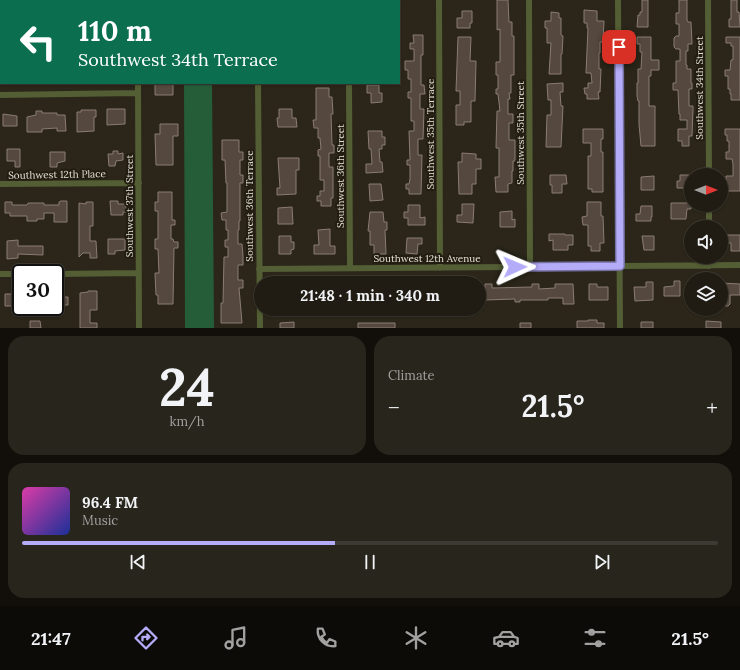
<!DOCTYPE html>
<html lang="en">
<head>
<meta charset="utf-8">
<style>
  body { margin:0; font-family:Lora,serif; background:#28251c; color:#f1f3f6; height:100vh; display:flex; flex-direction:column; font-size:15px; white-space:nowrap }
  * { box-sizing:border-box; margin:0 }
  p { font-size:13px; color:#a2a1a0 }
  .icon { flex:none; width:22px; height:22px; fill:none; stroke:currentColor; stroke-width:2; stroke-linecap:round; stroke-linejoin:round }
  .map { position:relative; height:328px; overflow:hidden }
  .drawer { display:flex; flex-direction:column; gap:8px; padding:8px; background:#120f0a; flex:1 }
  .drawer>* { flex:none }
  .hud { position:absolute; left:0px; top:0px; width:400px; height:84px; box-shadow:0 1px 3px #0004,0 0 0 1px #3d3a33; background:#0b6e4f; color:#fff; overflow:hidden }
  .needle { width:26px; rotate:90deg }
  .tools { position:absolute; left:684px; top:168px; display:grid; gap:8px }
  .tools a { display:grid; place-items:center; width:44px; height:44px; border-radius:50%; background:#201c13; box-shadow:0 1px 3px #0004,0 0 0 1px #3d3a33; font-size:20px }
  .speed { position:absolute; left:12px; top:264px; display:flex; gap:8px; font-size:20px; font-weight:700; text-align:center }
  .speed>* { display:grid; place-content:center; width:52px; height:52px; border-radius:50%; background:#201c13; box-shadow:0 1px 3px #0004,0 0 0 1px #3d3a33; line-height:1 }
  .speed .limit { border:2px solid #111; border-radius:6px; background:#fff; color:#111 }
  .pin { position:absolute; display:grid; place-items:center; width:34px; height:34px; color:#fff; margin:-17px; border-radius:8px; box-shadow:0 2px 6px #0006 }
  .me { position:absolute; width:44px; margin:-22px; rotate:89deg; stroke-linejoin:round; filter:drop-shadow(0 0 3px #0008) }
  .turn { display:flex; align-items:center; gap:14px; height:84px; padding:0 12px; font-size:18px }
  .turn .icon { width:52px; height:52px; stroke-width:2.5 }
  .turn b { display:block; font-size:28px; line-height:34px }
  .big { font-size:30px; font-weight:700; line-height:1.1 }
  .drawer .card { flex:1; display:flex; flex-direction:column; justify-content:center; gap:6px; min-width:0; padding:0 14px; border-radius:16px; background:#28251c }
  .drawer .dial { align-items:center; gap:0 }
  .dial b { font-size:52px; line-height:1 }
  .song { display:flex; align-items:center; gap:12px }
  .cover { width:48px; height:48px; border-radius:6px; background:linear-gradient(135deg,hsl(320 70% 55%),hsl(230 70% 35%)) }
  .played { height:4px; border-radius:2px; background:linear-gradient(90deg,#b4acf9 45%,#3d3a33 45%) }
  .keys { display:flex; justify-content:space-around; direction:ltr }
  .heat { display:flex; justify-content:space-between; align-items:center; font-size:22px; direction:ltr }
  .drawer .tiles { flex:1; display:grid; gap:8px; grid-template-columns:1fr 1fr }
  .card:last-child { grid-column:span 2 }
  .trip { position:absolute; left:254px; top:276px; width:232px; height:40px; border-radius:20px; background:#201c13; box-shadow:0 1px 3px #0004,0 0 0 1px #3d3a33; font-weight:700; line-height:40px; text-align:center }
  .tab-bar { display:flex; height:64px; justify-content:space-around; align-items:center; background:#0d0b08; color:#a2a1a0 }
  .tab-bar .icon { width:28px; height:28px }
  .tab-bar .current { color:#b4acf9 }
  .tab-bar b { font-size:18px; color:#f1f3f6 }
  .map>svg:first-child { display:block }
  .water { fill:#255d39 }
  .building { fill:#55483e; stroke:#8b7c72 }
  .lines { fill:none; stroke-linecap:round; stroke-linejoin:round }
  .street { stroke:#535e34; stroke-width:6 }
  .route-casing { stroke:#7570a2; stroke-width:10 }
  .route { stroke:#b4acf9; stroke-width:7 }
  .labels { text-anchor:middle; stroke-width:4; stroke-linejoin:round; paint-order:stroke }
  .street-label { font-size:10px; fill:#e4e1d8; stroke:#221d10 }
</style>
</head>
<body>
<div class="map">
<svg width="740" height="328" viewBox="0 0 740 328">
  <rect width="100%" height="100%" fill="#2b2619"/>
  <path class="water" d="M184 83H212L214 328H185Z"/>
  <path class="building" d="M497 0H508L509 22H512V36H514V75H511V93H509L510 99H508V114H513V123H509V140H515V161H513V171H512V183L508 184V192H496L495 177H499V148H496L497 111H500L498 94H496V89H498V75H496V62H500V29L497 30Z
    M642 0H648V27H637L638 15H640V12H642Z
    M679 0H687V20L688 22H691L692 44H688V51H686V65H687V69H691V83H692V89H689V106H693V109L692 136H689V146H682V141H678V129H687V120H680V114H679L678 90H673V83H676V61H680V49H676L674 47V38L676 36H679V24H676V13H679Z
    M731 0H737V12H739L740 27H729V19H731Z
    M584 10 597 11V21H604L603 42H600V53H599V69H601L600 92H598L599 99H587V94H585L584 88H588V83H592L591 73H586L588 28H587V23H584Z
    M462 11H472V23H470V28H457V18H462Z
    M551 12 559 13V18H561V35L563 36 562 54H561V74H549L551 43H547V28H545V21H551Z
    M413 35H423V55H421V85H424L425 94H420V109H424L423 139H418V155H422L421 194H409V189H406V184H409L410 179V165H407V160H410L409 131H414V121H411V98H408V92H411V79H408V70H405V61H414V49H410V43H414Z
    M458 37H471L470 61H476L475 101H471V122H464V125H456V105H460V91H456Z
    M637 37H651V60H659V70H651V76H649V106H655V146H641L639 124V101H638L637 96V83H638V69H641L642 52H640V44H637Z
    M726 37H740V100H731V94H730V89H728V76H725V70H730L731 60H733V46H731V43H726Z
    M155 83H173V95H155Z
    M563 83V92H560L561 106H563L561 147H546L547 115H551V100H548L547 84Z
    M367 85H379V93H382V102L371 103V93H367Z
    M316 88H329V97H332L333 114H331L332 145H334V153H329V167H333V198H331V206H321V201H317V196H320V191H324V180H320V156H318V150L321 149 320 138H318V128H314L313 120H316Z
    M107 109H125V124L107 125Z
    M279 109H292V118H296L297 127H278L277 118H279Z
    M81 110H96V117H94V131L77 132V112H81Z
    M36 111H42V113H57V115H65L66 131H57V128L42 129V132H27V117L36 115Z
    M3 114 17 116V126H3Z
    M160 124H178V136H173V165H156L155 134H160Z
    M583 129H603V139H601V152H603V192H592V189H588V156H591V143H583Z
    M725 129H740V191H726V176H733V164L732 159H726V152H729V141H727V135H725Z
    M368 131H382V137H385V145H382V149H379L380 162H382L383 172 366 173V164H372L371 149H369Z
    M222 140H239V152H243V160H240V175H243V183H240V221H239V230H238V244H242L243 257V265H238V280H243V288H239L242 323H221V303H223L224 257H228V247H225V240H228V230H226V220H222L221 213 227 212V183H226L225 160H222Z
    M7 149H20V167H15V161H7Z
    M113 151H118V154L123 153V160L116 161 115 166H109L108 154H113Z
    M50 152H65V161L57 163V167H50Z
    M462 153 476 154V159H481V169H476V184H472V194H459L458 162H462Z
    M278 158H299V170H296V194L277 195V188H280Z
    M550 175H566L567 184H562V193H552V185H550Z
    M680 175H689L688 183H691V188H677V181H680Z
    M654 176V190H641V177Z
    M369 184H381L383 200 370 201Z
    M158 192H172V220H175V225H171V239H173L174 242H178V248H174L173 304H158V295H156L155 273H159L158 249H155V239H158V211H155V202H158Z
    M61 201H67V222H54V213H44V219H37V221H27V216H10V213H5V202H12V205H27L28 203H44V205H59V202Z
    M110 201H118V204H126V212H123V215H111Z
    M86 202H93V226H90V241H96L97 258H90V253H83L79 257V203L86 204Z
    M587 202H601V216H603L604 243H600V251H591V246H588V225H583L582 217 587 216Z
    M671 203H691V209H687L686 219H671Z
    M462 204H474L473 223 457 222V215H462Z
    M408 205H420V218L425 217V225H408V218H404V212H408Z
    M641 206H652V217H651V221H636V214H640Z
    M292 207 293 224H278V208Z
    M512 211V220L515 219V227H500V212Z
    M370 212H383L384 222H387V230H385L386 254H374V245H370V231H368Z
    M330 229V246H335V254H314V245H319L318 230Z
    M549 234H565V235H573V245H568V250H553V240L549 241Z
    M727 235H740V251H731V243H727Z
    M279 236H291V242H294V249L291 250V254H279Z
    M642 236H654V250H644Z
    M407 238H422V244H418L417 254 406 253Z
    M108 239H125V250L115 251V254H108Z
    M18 240V246H43V255L18 254V258L7 259V241Z
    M674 281H680V296H664V287L674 286Z
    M646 282H653V300L635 301 634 287H646Z
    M721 283 740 284V295H730V304L728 306H721Z
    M485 284H492V288L532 287V284H539V289L555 288V284H573L574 304H563V298H548V300H520V302H515V299L485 300Z
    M589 284H597V287H608V300H589Z
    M88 291H97V310H90V323H97V328H80V293L88 292Z
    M5 294H17V296H21L20 309H12V306H5Z
    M55 297H68V305H64V308H58V305H55Z
    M588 320H597V323H604V328H577V321H588Z
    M30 321H40L41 328H30Z
    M706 321 721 322V328H706Z
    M294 322V328H280V323Z
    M641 322H653V328H641Z
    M358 323H395V328H358Z
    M520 323H531V328H520Z"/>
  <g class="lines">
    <path class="street" d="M349 0V1
      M439 0 440 268
      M529 0 530 267
      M618 0 620 328
      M708 0 709 175
      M258 1V0
      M0 5H1
      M138 83 139 328
      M258 83 260 328
      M349 83 350 268
      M0 95 138 93
      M0 184 139 183
      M709 227V205
      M709 266V257
      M259 269 740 265
      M0 274H21
      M55 274 139 273"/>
  </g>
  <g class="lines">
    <defs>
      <path id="route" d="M515 267 620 266 619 47"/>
    </defs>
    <use href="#route" class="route-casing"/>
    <use href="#route" class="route"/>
  </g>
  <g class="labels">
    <g class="street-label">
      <text transform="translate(699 88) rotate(-90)" y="4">Southwest 34th Street</text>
      <text transform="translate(520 133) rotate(-90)" y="4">Southwest 35th Street</text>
      <text transform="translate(430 134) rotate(-90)" y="4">Southwest 35th Terrace</text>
      <text transform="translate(57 174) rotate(-1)" y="4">Southwest 12th Place</text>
      <text transform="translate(340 176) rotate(-90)" y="4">Southwest 36th Street</text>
      <text transform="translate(129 206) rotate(-90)" y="4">Southwest 37th Street</text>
      <text transform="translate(249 206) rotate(-90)" y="4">Southwest 36th Terrace</text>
      <text x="427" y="262">Southwest 12th Avenue</text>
    </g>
  </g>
</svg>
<div class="tools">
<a><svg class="needle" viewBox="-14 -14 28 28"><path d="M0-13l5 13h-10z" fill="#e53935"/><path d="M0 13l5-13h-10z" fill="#a2a1a0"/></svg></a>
<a><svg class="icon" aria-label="sound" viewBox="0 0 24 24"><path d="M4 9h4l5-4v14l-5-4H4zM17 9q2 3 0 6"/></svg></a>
<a><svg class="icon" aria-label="layers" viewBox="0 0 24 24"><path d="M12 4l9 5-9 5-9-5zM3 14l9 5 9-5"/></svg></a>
</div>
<div class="speed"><div class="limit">30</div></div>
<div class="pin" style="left:619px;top:47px;background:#d93025"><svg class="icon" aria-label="arrive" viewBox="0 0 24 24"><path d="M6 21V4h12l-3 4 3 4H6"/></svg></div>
<svg class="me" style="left:515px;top:267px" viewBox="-20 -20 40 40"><path d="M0-17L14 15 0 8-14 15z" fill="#b4acf9" stroke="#fff" stroke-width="4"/></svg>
<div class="trip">21:48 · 1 min · 340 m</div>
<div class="hud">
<div class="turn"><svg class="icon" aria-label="left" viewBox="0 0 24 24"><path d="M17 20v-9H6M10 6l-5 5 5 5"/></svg><div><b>110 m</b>Southwest 34th Terrace</div></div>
</div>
</div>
<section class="drawer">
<div class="tiles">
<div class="card dial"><b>24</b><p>km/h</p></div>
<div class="card"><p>Climate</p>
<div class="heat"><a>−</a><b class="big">21.5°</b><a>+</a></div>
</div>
<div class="card">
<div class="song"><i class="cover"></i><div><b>96.4 FM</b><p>Music</p></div></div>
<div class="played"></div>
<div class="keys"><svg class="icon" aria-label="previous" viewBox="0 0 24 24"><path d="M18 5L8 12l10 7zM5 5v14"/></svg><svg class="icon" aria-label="pause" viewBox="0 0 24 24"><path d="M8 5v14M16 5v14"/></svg><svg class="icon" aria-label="next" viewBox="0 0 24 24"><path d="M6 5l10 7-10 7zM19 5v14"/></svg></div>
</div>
</div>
</section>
<nav class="tab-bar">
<b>21:47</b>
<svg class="icon current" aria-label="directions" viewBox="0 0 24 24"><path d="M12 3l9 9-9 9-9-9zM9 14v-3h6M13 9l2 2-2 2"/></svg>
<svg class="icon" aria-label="music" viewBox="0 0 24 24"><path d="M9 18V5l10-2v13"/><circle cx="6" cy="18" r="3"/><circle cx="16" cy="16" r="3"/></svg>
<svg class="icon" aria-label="phone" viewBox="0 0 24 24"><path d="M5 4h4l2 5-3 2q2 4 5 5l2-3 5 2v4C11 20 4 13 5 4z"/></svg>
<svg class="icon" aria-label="climate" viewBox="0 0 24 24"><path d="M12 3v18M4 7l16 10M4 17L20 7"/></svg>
<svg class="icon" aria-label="car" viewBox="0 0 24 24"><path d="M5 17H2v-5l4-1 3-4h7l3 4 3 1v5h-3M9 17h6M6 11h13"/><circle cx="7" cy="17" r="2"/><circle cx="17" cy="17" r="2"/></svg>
<svg class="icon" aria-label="filters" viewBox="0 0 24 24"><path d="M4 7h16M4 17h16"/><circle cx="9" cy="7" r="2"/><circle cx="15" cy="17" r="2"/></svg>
<b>21.5°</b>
</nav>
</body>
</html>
